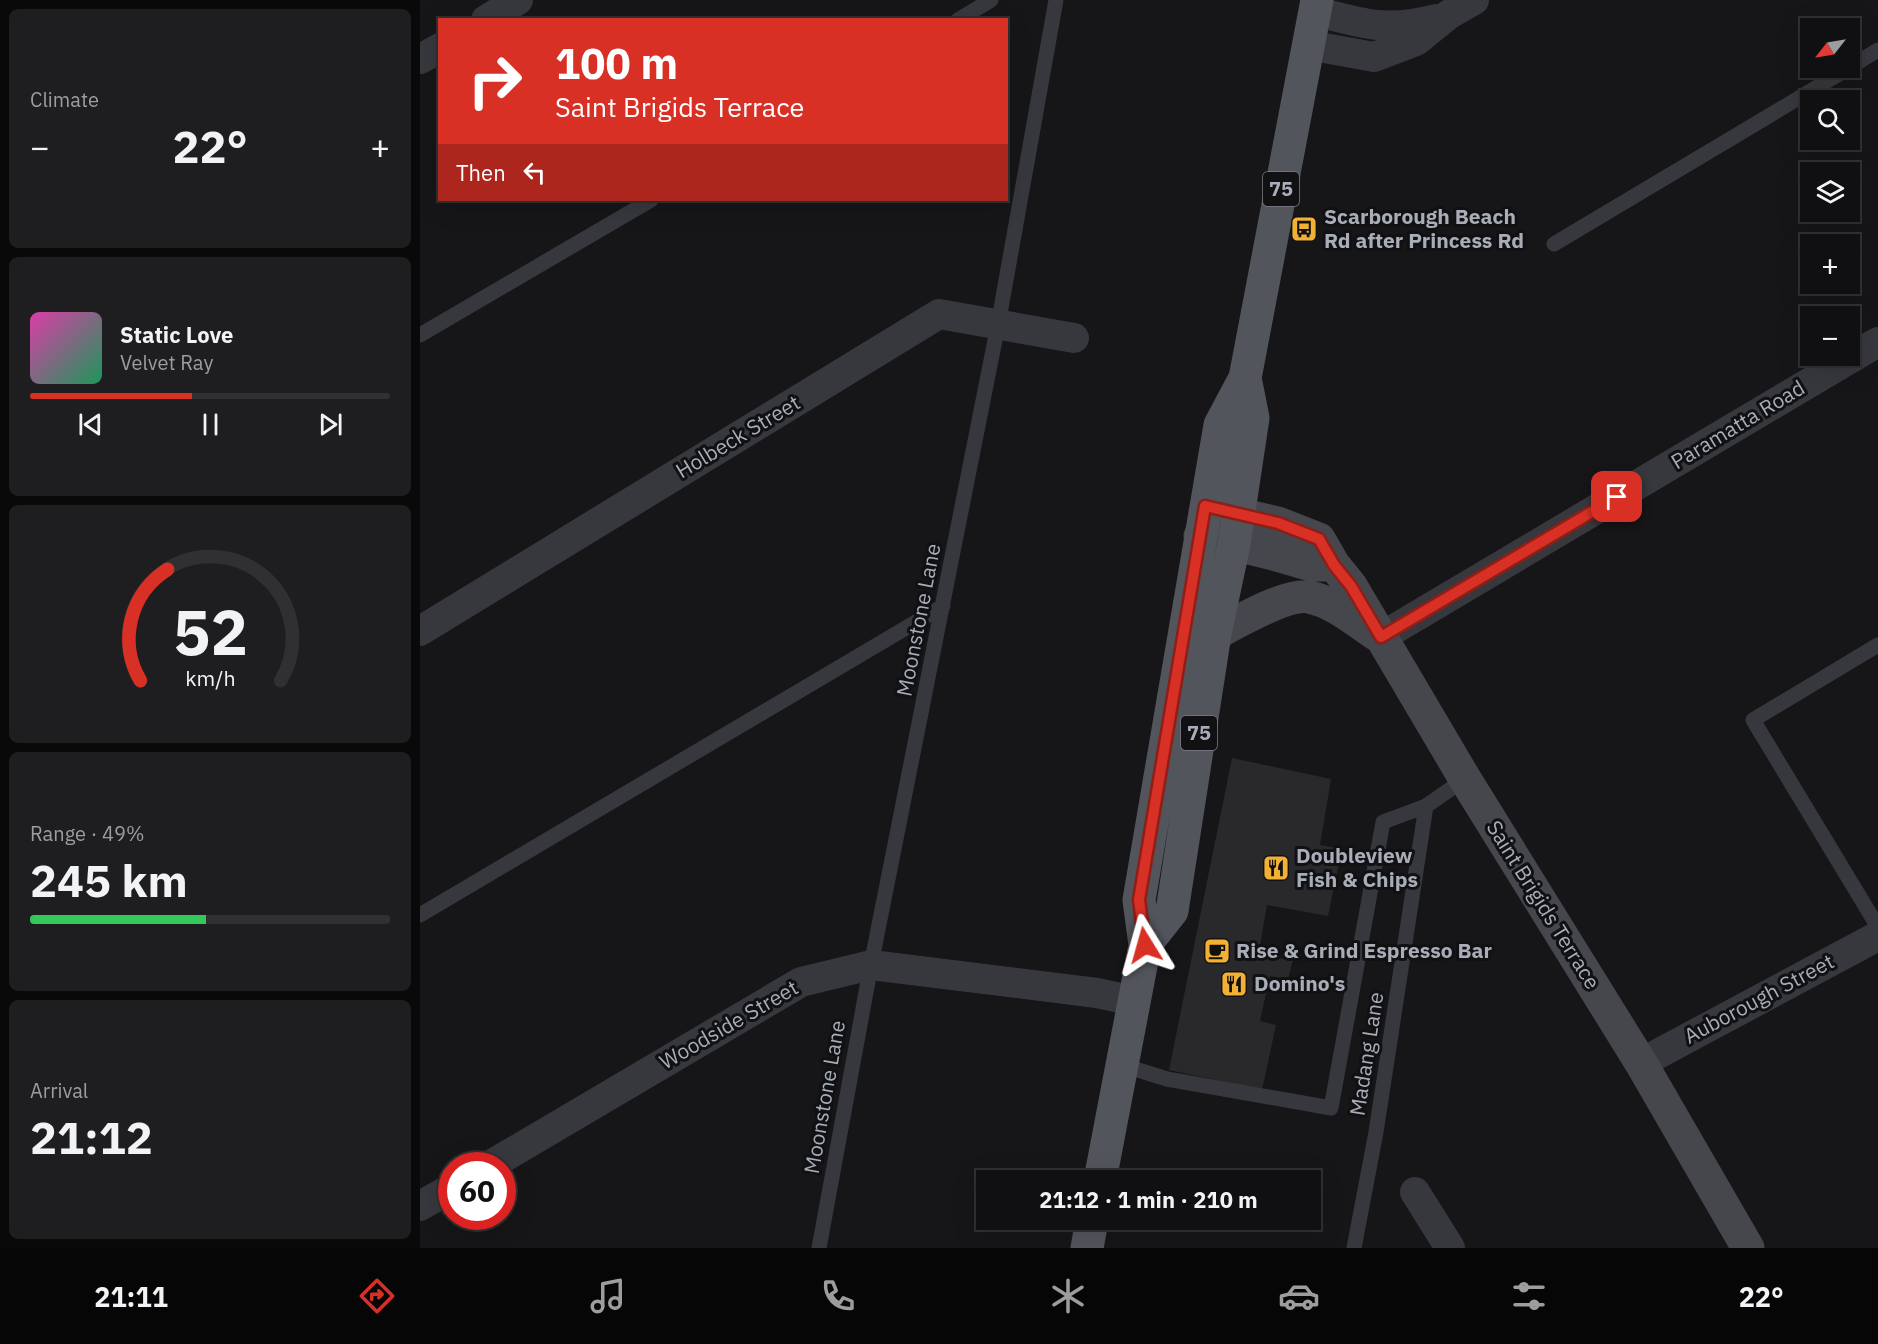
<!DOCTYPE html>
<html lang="en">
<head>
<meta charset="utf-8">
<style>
  body { margin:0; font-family:"IBM Plex Sans",sans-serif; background:#1e1e20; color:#f1f3f6; height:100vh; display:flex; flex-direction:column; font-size:22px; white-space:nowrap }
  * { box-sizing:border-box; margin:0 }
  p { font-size:20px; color:#9c9d9f }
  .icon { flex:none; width:33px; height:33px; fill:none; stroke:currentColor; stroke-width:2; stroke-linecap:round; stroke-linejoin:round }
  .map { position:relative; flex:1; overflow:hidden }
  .drawer { display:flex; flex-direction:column; gap:9px; padding:9px; background:#09090a; width:420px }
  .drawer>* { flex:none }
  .banner { position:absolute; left:18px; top:18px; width:570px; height:183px; border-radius:0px; box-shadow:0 6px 24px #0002,0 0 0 2px #303032; background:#d93025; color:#fff; overflow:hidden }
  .needle { width:39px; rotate:239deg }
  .fabs { position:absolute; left:1380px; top:18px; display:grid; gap:12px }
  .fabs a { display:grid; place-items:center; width:60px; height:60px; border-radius:0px; background:#101012; box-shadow:0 6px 24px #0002,0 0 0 2px #303032; font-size:30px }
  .speed { position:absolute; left:18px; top:1152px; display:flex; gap:12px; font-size:30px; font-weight:700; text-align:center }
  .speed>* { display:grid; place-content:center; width:78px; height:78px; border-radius:50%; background:#101012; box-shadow:0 6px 24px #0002,0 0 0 2px #303032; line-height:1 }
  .speed .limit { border:9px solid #d22; background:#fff; color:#111 }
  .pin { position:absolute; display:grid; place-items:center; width:51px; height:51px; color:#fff; margin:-26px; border-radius:12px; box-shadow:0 3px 9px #0006 }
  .me { position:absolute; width:66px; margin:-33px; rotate:352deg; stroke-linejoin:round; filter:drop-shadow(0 0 4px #0008) }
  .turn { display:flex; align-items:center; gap:21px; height:126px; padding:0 18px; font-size:27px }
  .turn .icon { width:78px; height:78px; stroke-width:2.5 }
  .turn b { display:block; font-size:42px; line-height:51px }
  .then { display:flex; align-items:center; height:57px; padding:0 18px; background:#0003; gap:12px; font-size:22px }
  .big { font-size:45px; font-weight:700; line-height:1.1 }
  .drawer .card { flex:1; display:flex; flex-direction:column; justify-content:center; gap:9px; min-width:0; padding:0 21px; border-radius:9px; background:#1e1e20 }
  .drawer .dial { align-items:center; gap:0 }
  .dial svg { height:156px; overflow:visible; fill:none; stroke:#303032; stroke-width:7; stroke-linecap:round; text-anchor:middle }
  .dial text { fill:#f1f3f6; stroke:none }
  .song { display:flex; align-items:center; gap:18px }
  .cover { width:72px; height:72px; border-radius:9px; background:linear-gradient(135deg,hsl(320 70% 55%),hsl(150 70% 35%)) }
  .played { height:6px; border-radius:3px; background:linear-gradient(90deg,#d93025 45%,#303032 45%) }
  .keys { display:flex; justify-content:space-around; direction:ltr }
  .heat { display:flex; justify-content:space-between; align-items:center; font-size:33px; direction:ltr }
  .charge { height:9px; border-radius:4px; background:linear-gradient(90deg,#34c759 49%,#303032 0) }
  .trip { position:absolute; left:556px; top:1170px; width:345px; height:60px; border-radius:0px; background:#101012; box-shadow:0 6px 24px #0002,0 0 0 2px #303032; font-weight:700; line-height:60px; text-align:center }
  .tabs { display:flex; height:96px; justify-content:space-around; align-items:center; background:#060607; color:#9c9d9f }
  .tabs .icon { width:42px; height:42px }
  .tabs .active { color:#d93025 }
  .tabs b { font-size:27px; color:#f1f3f6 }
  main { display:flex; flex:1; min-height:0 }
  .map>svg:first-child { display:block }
  .building { fill:#29292c }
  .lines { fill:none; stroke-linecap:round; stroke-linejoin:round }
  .lane { stroke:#37383d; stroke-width:15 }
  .street { stroke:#37383d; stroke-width:30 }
  .secondary { stroke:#45474d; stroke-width:33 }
  .primary { stroke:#53555c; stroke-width:33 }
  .route-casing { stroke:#8d1f18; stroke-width:15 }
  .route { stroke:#d93025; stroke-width:10 }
  .labels { text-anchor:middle; stroke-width:6; stroke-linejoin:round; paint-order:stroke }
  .shield { fill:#111113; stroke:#7b7e86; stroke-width:1.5 }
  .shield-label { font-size:20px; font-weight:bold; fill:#a8adb8 }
  .poi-label { font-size:21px; font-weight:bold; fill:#a8adb8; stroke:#111113; text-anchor:start }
  .street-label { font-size:21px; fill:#a8adb8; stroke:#111113 }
</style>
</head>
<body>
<main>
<section class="drawer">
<div class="card"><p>Climate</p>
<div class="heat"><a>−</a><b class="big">22°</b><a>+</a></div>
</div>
<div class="card">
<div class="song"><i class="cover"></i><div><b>Static Love</b><p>Velvet Ray</p></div></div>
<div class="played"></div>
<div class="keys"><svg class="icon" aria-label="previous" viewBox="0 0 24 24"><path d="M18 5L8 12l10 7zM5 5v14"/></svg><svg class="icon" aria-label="pause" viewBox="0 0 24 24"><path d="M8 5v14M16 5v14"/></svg><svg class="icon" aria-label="next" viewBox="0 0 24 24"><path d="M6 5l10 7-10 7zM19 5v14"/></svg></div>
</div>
<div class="card dial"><svg viewBox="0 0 100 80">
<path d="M14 69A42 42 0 1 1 86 69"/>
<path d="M14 69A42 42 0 0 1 28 12" stroke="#d93025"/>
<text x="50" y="56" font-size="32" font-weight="700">52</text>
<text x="50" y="72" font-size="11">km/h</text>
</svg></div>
<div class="card"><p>Range · 49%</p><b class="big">245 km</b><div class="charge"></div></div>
<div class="card"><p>Arrival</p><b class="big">21:12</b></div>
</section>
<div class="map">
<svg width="1458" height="1248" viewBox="0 0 1458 1248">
  <rect width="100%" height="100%" fill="#161618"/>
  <path class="building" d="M812 758 911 779 900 845 922 849 908 916 847 905 839 951 850 953 849 957 873 960 868 979 850 976 840 1021 856 1025 842 1090 749 1070Z"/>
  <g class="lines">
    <path class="lane" d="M538 20 571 0
      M1430 67 1458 50
      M1134 244 1429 68
      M0 335 231 200
      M1458 645 1333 720 1458 927
      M0 915 523 606
      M702 1065 747 1079 911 1108 963 822 1006 806
      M399 1248 451 965 578 325 636 0
      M934 1248 956 1132 1006 806 1045 779"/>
    <path class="street" d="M895 11C943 24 967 32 1016 19
      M66 20 98 0
      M888 45 954 57 996 41 1028 15 1054 0
      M0 59 20 48
      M0 631 519 314 654 338
      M961 637 1458 342
      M1221 1063 1458 936
      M69 1166 381 982 451 965 677 993 714 1001
      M995 1192 1030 1248
      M0 1206 32 1188"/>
    <path class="secondary" d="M790 507 858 523 899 539 914 565 931 586 1045 779 1221 1063 1328 1248
      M780 536 853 554 891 565H914
      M795 634C816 623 866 593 889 597 914 602 936 621 957 635"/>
    <path class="primary" d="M725 945 752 911 795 634 814 544 833 418 825 378
      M680 1180 725 945 719 900 800 425 825 378 897 0
      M667 1248 672 1220"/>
  </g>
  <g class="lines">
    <defs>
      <path id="route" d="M725 945 719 900 785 506 858 523 899 539 914 565 931 586 961 637 1197 497"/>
    </defs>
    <use href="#route" class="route-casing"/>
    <use href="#route" class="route"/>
  </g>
  <defs>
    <symbol id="bus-square" viewBox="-11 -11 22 22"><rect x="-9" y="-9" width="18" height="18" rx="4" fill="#f2b134" stroke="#111113"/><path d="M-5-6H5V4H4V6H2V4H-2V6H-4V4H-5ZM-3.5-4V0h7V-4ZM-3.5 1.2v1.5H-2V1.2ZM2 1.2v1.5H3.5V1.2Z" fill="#111"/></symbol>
    <symbol id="restaurant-square" viewBox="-11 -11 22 22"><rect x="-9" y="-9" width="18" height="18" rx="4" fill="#f2b134" stroke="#111113"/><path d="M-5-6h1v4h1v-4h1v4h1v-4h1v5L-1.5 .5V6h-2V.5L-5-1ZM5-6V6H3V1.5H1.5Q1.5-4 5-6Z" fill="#111"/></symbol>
    <symbol id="cafe-square" viewBox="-11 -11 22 22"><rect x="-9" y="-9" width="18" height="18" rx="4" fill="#f2b134" stroke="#111113"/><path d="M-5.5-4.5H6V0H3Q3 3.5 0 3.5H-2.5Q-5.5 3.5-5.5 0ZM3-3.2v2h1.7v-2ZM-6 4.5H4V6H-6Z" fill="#111"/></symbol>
  </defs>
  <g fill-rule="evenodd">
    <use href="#bus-square" x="869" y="214" width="30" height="30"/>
    <use href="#restaurant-square" x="841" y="853" width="30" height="30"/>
    <use href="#cafe-square" x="782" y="936" width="30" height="30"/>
    <use href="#restaurant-square" x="799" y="969" width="30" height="30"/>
  </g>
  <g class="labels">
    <g class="shield">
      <rect x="843" y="172" width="36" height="34" rx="4.5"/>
      <rect x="761" y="716" width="36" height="34" rx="4.5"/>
    </g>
    <g class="shield-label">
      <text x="861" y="196">75</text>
      <text x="779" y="740">75</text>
    </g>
    <g class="poi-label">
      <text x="904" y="224">Scarborough Beach<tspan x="904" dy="24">Rd after Princess Rd</tspan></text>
      <text x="876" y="863">Doubleview<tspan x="876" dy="24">Fish &amp; Chips</tspan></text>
      <text x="816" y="958">Rise &amp; Grind Espresso Bar</text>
      <text x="834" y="991">Domino's</text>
    </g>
    <g class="street-label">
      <text transform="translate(1318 425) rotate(-31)" y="7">Paramatta Road</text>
      <text transform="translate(318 437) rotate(-31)" y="7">Holbeck Street</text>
      <text transform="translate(499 620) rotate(-79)" y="7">Moonstone Lane</text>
      <text transform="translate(1123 905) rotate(58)" y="7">Saint Brigids Terrace</text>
      <text transform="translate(1339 999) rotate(-28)" y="7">Auborough Street</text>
      <text transform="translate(309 1025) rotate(-30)" y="7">Woodside Street</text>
      <text transform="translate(947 1054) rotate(-81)" y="7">Madang Lane</text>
      <text transform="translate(405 1097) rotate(-80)" y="7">Moonstone Lane</text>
    </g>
  </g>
</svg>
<div class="fabs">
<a><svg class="needle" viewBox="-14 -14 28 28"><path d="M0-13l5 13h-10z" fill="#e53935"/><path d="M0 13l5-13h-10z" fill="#9c9d9f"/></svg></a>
<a><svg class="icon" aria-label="search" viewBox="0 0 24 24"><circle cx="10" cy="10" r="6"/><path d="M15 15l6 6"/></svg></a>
<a><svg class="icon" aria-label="layers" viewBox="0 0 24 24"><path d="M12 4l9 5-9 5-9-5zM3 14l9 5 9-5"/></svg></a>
<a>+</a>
<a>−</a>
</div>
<div class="speed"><div class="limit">60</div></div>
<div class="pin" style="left:1197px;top:497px;background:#d93025"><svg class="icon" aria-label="arrive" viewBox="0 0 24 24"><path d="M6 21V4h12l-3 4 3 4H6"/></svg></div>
<svg class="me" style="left:725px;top:945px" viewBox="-20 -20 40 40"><path d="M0-17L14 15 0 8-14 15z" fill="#d93025" stroke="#fff" stroke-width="4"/></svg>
<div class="trip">21:12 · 1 min · 210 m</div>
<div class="banner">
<div class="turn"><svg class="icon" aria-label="right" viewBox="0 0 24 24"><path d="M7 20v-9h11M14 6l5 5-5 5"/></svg><div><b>100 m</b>Saint Brigids Terrace</div></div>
<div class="then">Then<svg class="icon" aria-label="left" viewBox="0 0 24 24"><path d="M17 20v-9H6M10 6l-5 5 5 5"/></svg></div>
</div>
</div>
</main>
<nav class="tabs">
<b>21:11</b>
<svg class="icon active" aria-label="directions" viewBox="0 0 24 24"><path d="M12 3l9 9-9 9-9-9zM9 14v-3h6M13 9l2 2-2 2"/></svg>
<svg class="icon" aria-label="music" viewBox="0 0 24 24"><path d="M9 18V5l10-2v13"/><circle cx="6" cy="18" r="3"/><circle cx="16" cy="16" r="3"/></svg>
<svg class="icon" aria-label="phone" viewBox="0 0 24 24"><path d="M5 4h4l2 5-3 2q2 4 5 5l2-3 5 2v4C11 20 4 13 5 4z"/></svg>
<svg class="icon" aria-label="climate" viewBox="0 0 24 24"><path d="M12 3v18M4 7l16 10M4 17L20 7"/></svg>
<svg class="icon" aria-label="car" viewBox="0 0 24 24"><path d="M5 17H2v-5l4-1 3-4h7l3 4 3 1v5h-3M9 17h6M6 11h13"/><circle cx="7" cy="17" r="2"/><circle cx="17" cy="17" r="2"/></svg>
<svg class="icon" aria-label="filters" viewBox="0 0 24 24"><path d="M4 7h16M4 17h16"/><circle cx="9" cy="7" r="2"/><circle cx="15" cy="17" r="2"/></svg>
<b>22°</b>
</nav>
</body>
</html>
